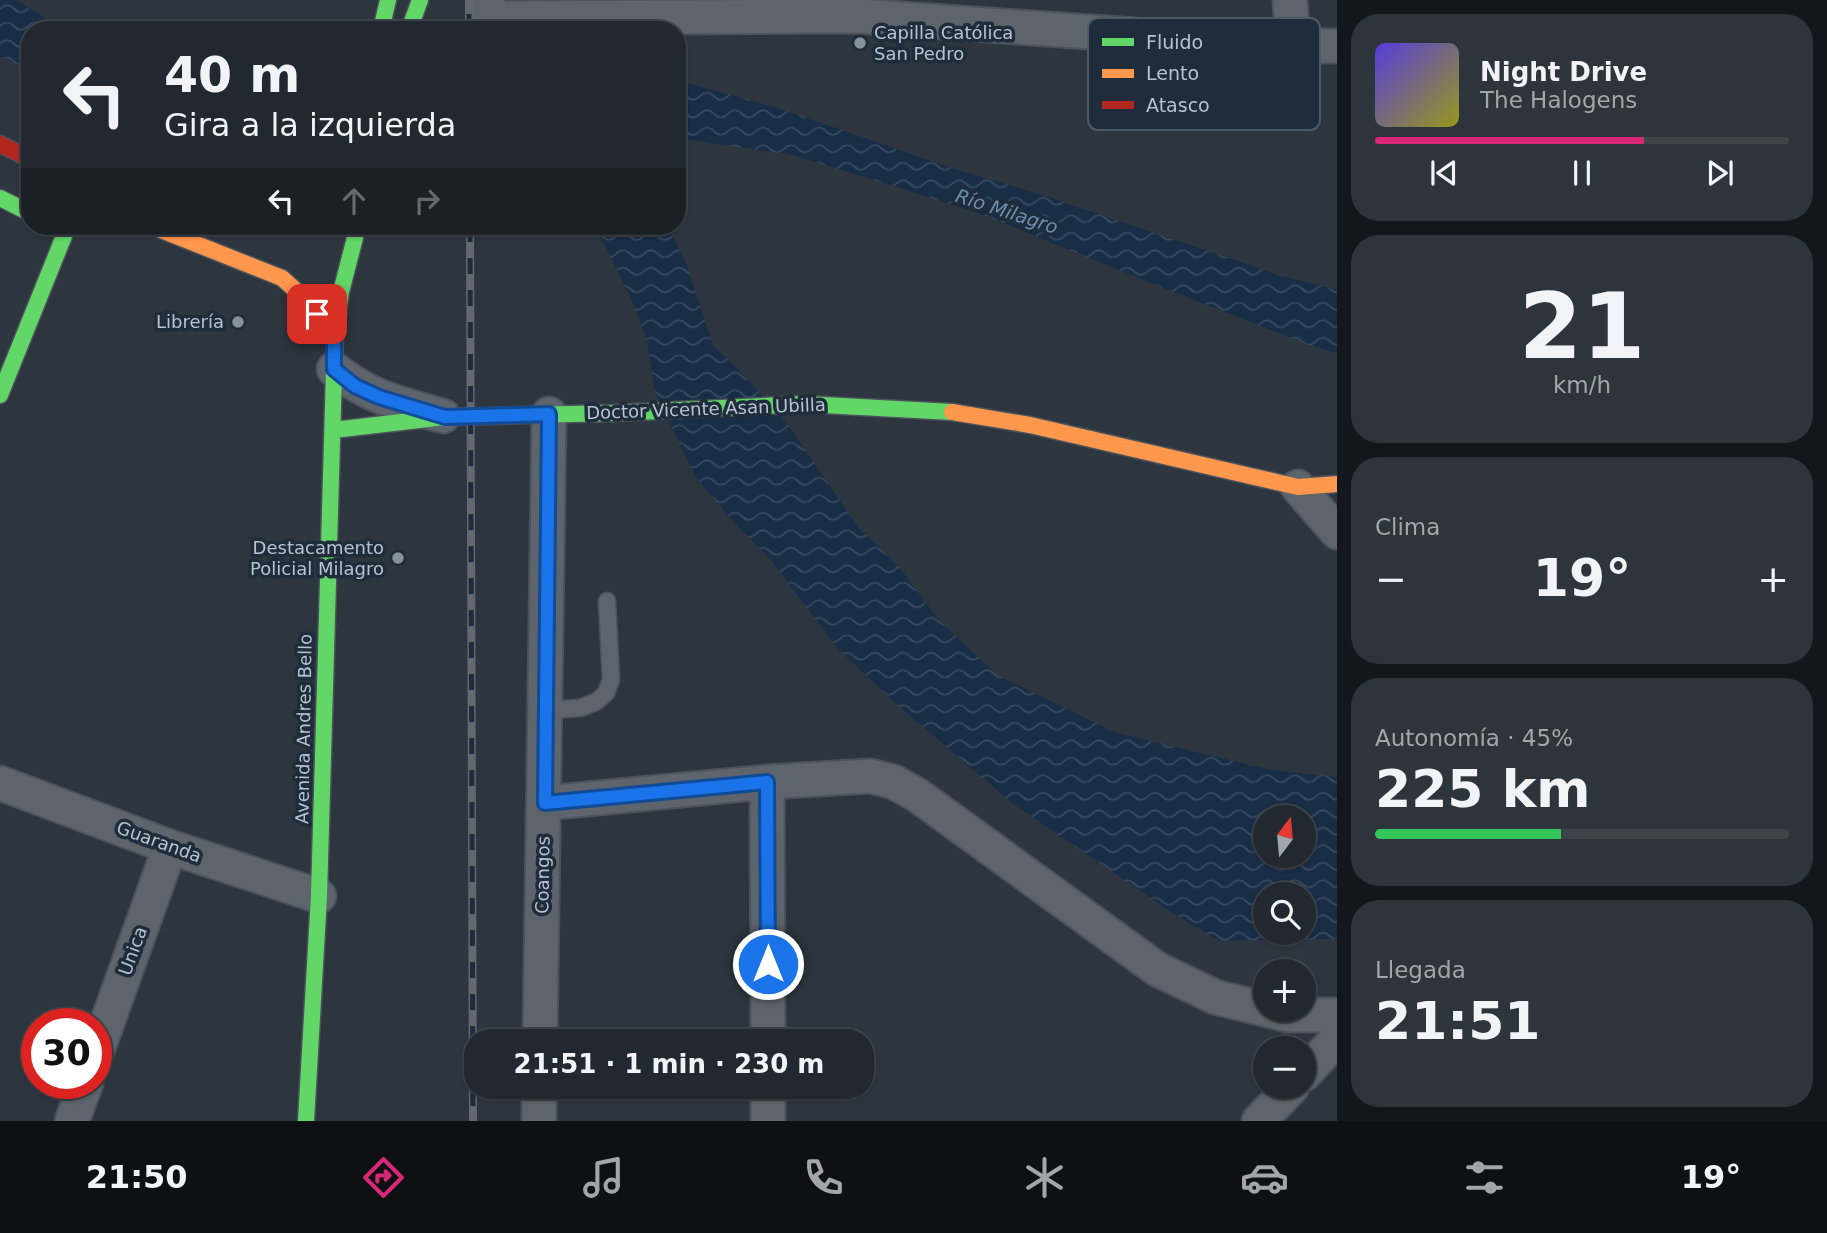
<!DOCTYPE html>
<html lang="es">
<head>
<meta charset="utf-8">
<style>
  body { margin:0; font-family:"DejaVu Sans",sans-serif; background:#2e343b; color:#f1f3f6; height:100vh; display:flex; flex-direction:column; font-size:26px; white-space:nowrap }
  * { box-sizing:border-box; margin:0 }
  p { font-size:23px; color:#a2a6aa }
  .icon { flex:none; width:38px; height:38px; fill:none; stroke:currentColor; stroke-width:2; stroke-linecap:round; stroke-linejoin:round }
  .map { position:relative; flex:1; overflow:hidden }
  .panel { display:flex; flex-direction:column; gap:14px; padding:14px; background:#13161a; width:490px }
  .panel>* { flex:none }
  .banner { position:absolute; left:21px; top:21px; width:665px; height:214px; border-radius:28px; box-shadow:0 2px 5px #0004,0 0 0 2px #3f444b; background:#22282f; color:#f1f3f6; overflow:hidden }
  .needle { width:46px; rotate:16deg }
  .buttons { position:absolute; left:1253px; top:805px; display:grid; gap:14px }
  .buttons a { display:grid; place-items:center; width:63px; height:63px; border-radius:50%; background:#22282f; box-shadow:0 2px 5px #0004,0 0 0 2px #3f444b; font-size:35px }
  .speed { position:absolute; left:21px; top:1008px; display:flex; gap:14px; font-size:35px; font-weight:700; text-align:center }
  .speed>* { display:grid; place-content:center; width:91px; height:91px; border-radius:50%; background:#22282f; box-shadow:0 2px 5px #0004,0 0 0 2px #3f444b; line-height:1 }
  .speed .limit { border:10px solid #d22; background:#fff; color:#111 }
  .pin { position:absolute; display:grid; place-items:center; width:60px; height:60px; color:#fff; margin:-30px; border-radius:14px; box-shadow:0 4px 10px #0006 }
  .me { position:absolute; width:77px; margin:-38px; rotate:0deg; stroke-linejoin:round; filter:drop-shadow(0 0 5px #0008) }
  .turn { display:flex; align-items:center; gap:24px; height:147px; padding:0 28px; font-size:32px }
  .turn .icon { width:91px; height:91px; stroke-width:2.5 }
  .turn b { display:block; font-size:49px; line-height:60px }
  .lanes { display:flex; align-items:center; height:66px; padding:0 28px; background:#0003; justify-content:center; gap:35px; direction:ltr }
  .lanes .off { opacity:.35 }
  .big { font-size:52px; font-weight:600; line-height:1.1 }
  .panel .widget { flex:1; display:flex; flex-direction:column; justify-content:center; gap:10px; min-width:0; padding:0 24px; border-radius:28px; background:#2e343b }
  .panel .dial { align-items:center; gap:0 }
  .dial b { font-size:91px; line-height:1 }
  .song { display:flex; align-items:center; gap:21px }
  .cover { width:84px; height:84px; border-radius:10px; background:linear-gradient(135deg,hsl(250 70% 55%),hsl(60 70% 35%)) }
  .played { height:7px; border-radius:4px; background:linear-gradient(90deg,#db2777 65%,#3f444b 65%) }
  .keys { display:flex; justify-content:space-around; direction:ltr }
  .heat { display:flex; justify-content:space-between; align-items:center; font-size:38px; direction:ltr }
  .charge { height:10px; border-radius:5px; background:linear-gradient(90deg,#34c759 45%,#3f444b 0) }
  .trip { position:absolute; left:464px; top:1029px; width:410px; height:70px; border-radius:28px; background:#22282f; box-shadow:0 2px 5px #0004,0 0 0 2px #3f444b; font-weight:600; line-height:70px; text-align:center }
  .menu { display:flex; height:112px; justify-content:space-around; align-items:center; background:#0e1013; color:#a2a6aa }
  .menu .icon { width:49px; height:49px }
  .menu .active { color:#db2777 }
  .menu b { font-size:32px; color:#f1f3f6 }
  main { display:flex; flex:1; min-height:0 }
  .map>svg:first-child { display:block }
  .water { fill:url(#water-waves); fill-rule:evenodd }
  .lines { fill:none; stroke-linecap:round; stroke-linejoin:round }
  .lane-casing { stroke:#4b525b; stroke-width:19 }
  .street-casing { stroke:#4b525b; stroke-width:37 }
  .fast-casing { stroke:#4b525b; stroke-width:19 }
  .slow-casing { stroke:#4b525b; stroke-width:19 }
  .jam-casing { stroke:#4b525b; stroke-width:19 }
  .lane { stroke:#5e646c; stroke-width:16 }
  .street { stroke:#5e646c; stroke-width:33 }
  .fast { stroke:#63d668; stroke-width:16 }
  .slow { stroke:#ff974d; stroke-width:16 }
  .jam { stroke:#b3261e; stroke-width:16 }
  .rail-casing { stroke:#626870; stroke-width:8 }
  .rail { stroke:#1e2c3b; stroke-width:5; stroke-dasharray:16; stroke-linecap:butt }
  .route-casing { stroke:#114b97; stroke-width:18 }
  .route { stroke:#1a73e8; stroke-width:12 }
  .poi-dot { fill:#87919d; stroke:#1e2c3b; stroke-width:2.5 }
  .labels { text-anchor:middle; stroke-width:7; stroke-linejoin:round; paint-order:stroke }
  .poi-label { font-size:18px; fill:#b8c2cf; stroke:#1e2c3b; text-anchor:end }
  .street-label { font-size:18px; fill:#b8c2cf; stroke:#1e2c3b }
  .water-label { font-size:19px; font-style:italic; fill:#6d8eb1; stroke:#1e2c3b }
  .key { fill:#1e2c3b; stroke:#4c5967; stroke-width:2 }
  .key-label { font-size:19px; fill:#b8c2cf }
</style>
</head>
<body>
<main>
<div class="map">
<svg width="1337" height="1121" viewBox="0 0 1337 1121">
  <defs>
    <pattern id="water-waves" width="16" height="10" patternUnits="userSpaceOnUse" patternTransform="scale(1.75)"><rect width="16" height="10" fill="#182d46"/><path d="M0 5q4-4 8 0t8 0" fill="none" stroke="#384a60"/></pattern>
  </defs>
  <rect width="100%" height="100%" fill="#2d363f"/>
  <path class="water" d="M0 0H16L65 30H30V69L0 57Z
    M677 80 775 107 952 168 1045 196 1282 276 1337 290V353L1307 344 1168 290 981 214 881 182 792 155 677 138Z
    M578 226H668L686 262 713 346 739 370 791 429 858 527 900 568 939 620 997 675 1117 733 1272 770 1337 777V939L1219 941 1171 912 1012 803 900 707 839 650 770 559 740 529 696 478 655 392 646 337 628 292 600 236ZM1265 817H1304V856H1265ZM1265 894H1304V933H1265Z"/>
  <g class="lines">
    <defs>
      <path id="lane" d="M545 710 580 708 596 702 606 693 611 680 607 601"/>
      <path id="street" d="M488 0V18L859 16 1293 46H1337
        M1290 0 1293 46
        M334 369C368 397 401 404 443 416
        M1298 487 1337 532
        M767 782 768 1041
        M0 783 170 847 319 896
        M545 803 767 782 870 776 894 782 917 795 1157 969 1215 997 1288 1015H1337
        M540 1041 549 414
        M96 1054 170 847
        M1304 1074 1337 1039
        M768 1087V1121
        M72 1121 86 1083
        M539 1121V1087
        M1259 1121 1292 1087"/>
      <path id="fast" d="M381 30 388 0
        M409 30 420 0
        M0 198 30 213
        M0 395 66 231
        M333 430 445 417 615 413 805 404 952 412
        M306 1121 319 896 335 337 341 292 358 226"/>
      <path id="slow" d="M151 226 282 278 303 297 335 337
        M952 412 1030 425 1298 487 1337 484"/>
      <path id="jam" d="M0 144 30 159"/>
    </defs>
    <use href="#lane" class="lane-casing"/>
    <use href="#street" class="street-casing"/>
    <use href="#fast" class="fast-casing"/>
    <use href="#slow" class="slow-casing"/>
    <use href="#jam" class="jam-casing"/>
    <use href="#lane" class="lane"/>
    <use href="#street" class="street"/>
    <use href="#fast" class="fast"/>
    <use href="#slow" class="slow"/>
    <use href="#jam" class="jam"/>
    <defs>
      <path id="rail" d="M469 30V0
        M470 226 473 1121"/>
    </defs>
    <use href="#rail" class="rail-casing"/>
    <use href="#rail" class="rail"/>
  </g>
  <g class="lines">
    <defs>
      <path id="route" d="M317 314 334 337V369L355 386 379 397 445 417 549 414 545 803 767 782 768 964"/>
    </defs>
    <use href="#route" class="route-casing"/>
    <use href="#route" class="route"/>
  </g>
  <g class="poi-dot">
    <circle cx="860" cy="43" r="7"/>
    <circle cx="238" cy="322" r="7"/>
    <circle cx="398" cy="558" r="7"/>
  </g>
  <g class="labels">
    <g class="poi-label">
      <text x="874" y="39" text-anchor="start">Capilla Católica<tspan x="874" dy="21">San Pedro</tspan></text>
      <text x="224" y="328">Librería</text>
      <text x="384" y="554">Destacamento<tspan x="384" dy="21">Policial Milagro</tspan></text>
    </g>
    <g class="street-label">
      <text transform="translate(706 409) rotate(-2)" y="6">Doctor Vicente Asan Ubilla</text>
      <text transform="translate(304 729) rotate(-89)" y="6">Avenida Andres Bello</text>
      <text transform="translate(159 842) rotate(20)" y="6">Guaranda</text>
      <text transform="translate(543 875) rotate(-89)" y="6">Coangos</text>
      <text transform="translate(133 951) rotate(-70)" y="6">Unica</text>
    </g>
    <g class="water-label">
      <text transform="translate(1007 211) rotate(18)" y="7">Río Milagro</text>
    </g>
  </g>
  <rect x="1088" y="18" width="232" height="112" rx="10" class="key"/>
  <rect x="1102" y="38" width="32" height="8" fill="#63d668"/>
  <rect x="1102" y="69" width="32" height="9" fill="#ff974d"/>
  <rect x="1102" y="101" width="32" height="8" fill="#b3261e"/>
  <g class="key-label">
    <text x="1146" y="49">Fluido</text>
    <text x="1146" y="80">Lento</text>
    <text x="1146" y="112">Atasco</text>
  </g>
</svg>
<div class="buttons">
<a><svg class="needle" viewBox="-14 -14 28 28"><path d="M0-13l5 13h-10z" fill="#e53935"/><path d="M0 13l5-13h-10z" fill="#a2a6aa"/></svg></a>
<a><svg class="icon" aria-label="search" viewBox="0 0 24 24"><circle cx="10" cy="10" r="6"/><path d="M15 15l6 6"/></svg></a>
<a>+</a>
<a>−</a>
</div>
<div class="speed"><div class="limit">30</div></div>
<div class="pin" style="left:317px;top:314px;background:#d93025"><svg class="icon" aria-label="arrive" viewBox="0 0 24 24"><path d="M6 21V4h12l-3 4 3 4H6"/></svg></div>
<svg class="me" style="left:768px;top:964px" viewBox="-20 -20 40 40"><circle r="17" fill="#1a73e8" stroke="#fff" stroke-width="3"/><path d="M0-11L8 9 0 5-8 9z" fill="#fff"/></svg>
<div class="trip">21:51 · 1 min · 230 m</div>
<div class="banner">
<div class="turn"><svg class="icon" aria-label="left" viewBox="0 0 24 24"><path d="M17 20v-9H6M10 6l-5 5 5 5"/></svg><div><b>40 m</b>Gira a la izquierda</div></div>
<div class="lanes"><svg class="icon" aria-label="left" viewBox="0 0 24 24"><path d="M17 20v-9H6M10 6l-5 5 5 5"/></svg><svg class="icon off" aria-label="ahead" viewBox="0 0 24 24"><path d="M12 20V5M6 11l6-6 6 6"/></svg><svg class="icon off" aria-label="right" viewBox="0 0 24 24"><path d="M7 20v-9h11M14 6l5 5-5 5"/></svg></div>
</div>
</div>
<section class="panel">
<div class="widget">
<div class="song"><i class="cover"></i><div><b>Night Drive</b><p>The Halogens</p></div></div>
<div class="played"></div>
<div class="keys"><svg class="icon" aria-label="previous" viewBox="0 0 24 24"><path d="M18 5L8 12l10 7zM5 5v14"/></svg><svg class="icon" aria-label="pause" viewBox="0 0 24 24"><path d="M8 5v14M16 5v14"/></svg><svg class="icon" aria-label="next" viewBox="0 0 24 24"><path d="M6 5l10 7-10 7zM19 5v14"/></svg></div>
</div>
<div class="widget dial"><b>21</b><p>km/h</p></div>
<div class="widget"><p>Clima</p>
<div class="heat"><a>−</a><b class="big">19°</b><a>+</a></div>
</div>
<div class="widget"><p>Autonomía · 45%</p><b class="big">225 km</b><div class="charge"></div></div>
<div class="widget"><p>Llegada</p><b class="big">21:51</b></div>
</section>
</main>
<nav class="menu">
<b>21:50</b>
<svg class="icon active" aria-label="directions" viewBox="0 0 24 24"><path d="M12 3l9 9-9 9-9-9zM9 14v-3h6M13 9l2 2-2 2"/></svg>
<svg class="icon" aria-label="music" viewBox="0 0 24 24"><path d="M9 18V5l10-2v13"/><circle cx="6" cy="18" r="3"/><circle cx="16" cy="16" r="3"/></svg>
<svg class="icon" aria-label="phone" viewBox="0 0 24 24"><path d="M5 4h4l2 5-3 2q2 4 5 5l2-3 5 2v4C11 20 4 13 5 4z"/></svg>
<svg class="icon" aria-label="climate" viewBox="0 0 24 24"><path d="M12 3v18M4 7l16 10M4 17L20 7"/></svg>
<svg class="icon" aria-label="car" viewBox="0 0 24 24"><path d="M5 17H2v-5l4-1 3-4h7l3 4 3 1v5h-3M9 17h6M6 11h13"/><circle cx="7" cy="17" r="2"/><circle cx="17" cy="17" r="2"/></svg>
<svg class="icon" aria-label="filters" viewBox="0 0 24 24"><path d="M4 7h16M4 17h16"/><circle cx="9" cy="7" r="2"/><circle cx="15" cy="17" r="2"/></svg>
<b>19°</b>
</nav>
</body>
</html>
